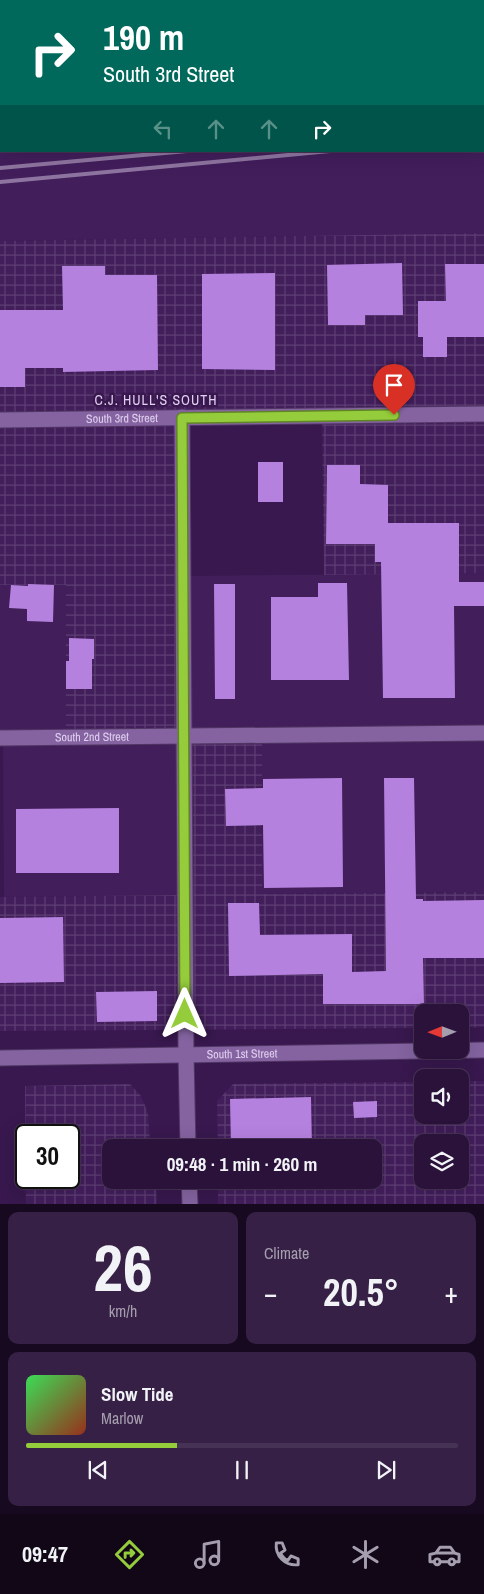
<!DOCTYPE html>
<html lang="en">
<head>
<meta charset="utf-8">
<style>
  body { margin:0; font-family:"Archivo Narrow",sans-serif; background:#362045; color:#f1f3f6; height:100vh; display:flex; flex-direction:column; font-size:19px; white-space:nowrap }
  * { box-sizing:border-box; margin:0 }
  p { font-size:16px; color:#a59eaf }
  .icon { flex:none; width:28px; height:28px; fill:none; stroke:currentColor; stroke-width:2; stroke-linecap:round; stroke-linejoin:round }
  .map { position:relative; height:1204px; overflow:hidden }
  .side { display:flex; flex-direction:column; gap:8px; padding:8px; background:#170a20; flex:1 }
  .side>* { flex:none }
  .top-card { position:absolute; left:0px; top:0px; width:485px; height:152px; box-shadow:0 5px 20px #0002,0 0 0 1px #463254; background:#00695c; color:#fff; overflow:hidden }
  .needle { width:32px; rotate:269deg }
  .controls { position:absolute; left:414px; top:1004px; display:grid; gap:10px }
  .controls a { display:grid; place-items:center; width:55px; height:55px; border-radius:10px; background:#2a123a; box-shadow:0 5px 20px #0002,0 0 0 1px #463254; font-size:25px }
  .speed { position:absolute; left:15px; top:1124px; display:flex; gap:10px; font-size:25px; font-weight:700; text-align:center }
  .speed>* { display:grid; place-content:center; width:65px; height:65px; border-radius:50%; background:#2a123a; box-shadow:0 5px 20px #0002,0 0 0 1px #463254; line-height:1 }
  .speed .limit { border:2px solid #111; border-radius:8px; background:#fff; color:#111 }
  .pin { position:absolute; display:grid; place-items:center; width:42px; height:42px; color:#fff; margin:-51px -21px; border-radius:50% 50% 50% 0; rotate:-45deg; box-shadow:0 0 5px #0007 }
  .pin .icon { rotate:45deg }
  .me { position:absolute; width:55px; margin:-28px; rotate:0deg; stroke-linejoin:round; filter:drop-shadow(0 0 4px #0008) }
  .turn { display:flex; align-items:center; gap:18px; height:105px; padding:0 20px; font-size:22px }
  .turn .icon { width:65px; height:65px; stroke-width:2.5 }
  .turn b { display:block; font-size:35px; line-height:42px }
  .lanes { display:flex; align-items:center; height:48px; padding:0 20px; background:#0003; justify-content:center; gap:25px; direction:ltr }
  .lanes .off { opacity:.35 }
  .big { font-size:38px; font-weight:700; line-height:1.1 }
  .side .card { flex:1; display:flex; flex-direction:column; justify-content:center; gap:8px; min-width:0; padding:0 18px; border-radius:10px; background:#362045 }
  .side .dial { align-items:center; gap:0 }
  .dial b { font-size:65px; line-height:1 }
  .song { display:flex; align-items:center; gap:15px }
  .cover { width:60px; height:60px; border-radius:8px; background:linear-gradient(135deg,hsl(130 70% 55%),hsl(10 70% 35%)) }
  .played { height:5px; border-radius:2px; background:linear-gradient(90deg,#94cc3b 35%,#463254 35%) }
  .keys { display:flex; justify-content:space-around; direction:ltr }
  .heat { display:flex; justify-content:space-between; align-items:center; font-size:28px; direction:ltr }
  .side .tiles { flex:1; display:grid; gap:8px; grid-template-columns:1fr 1fr }
  .card:last-child { grid-column:span 2 }
  .trip { position:absolute; left:102px; top:1139px; width:280px; height:50px; border-radius:10px; background:#2a123a; box-shadow:0 5px 20px #0002,0 0 0 1px #463254; font-weight:700; line-height:50px; text-align:center }
  .tab-bar { display:flex; height:80px; justify-content:space-around; align-items:center; background:#110717; color:#a59eaf }
  .tab-bar .icon { width:35px; height:35px }
  .tab-bar .on { color:#94cc3b }
  .tab-bar b { font-size:22px; color:#f1f3f6 }
  .map>svg:first-child { display:block }
  .built { fill:#421e5b }
  .industrial { fill:url(#industrial-grid); fill-rule:evenodd }
  .building { fill:#b481de }
  .lines { fill:none; stroke-linecap:round; stroke-linejoin:round }
  .minor-casing { stroke:#513664; stroke-width:17 }
  .minor { stroke:#8463a0; stroke-width:15 }
  .rail { stroke:#8e75a1; stroke-width:4 }
  .route-casing { stroke:#608526; stroke-width:12 }
  .route { stroke:#94cc3b; stroke-width:9 }
  .labels { text-anchor:middle; stroke-width:5; stroke-linejoin:round; paint-order:stroke }
  .street-label { font-size:12px; fill:#e1cff1; stroke:#38184e }
  .neighbourhood-label { font-size:14px; letter-spacing:1px; fill:#e1cff1; stroke:#38184e }
</style>
</head>
<body>
<div class="map">
<svg width="484" height="1204" viewBox="0 0 484 1204">
  <defs>
    <pattern id="industrial-grid" width="8" height="8" patternUnits="userSpaceOnUse" patternTransform="scale(1.25)"><rect width="8" height="8" fill="#421e5b"/><path d="M0 4h8M4 0v8" fill="none" stroke="#5d3e73"/></pattern>
  </defs>
  <rect width="100%" height="100%" fill="#38184e"/>
  <path class="built" d="M484 63V233L0 241V73H1V151H484Z
    M484 573V892L262 894 261 735 185 895 4 897 3 738 0 737V585H66V737L183 576Z"/>
  <path class="industrial" d="M0 0H484V63V1H1L0 73Z
    M484 233V573L324 575 322 416 183 417 184 735H262V894L484 892V1027L460 1028V1012H422V1028L0 1031V897L184 895V735L66 737V585H0V241Z
    M460 1081H484V1204H218V1180H374V1148L218 1147 217 1101 233 1084 422 1082V1115H460ZM422 1142H460V1180H422Z
    M130 1084 141 1096 148 1113 150 1143 152 1147 111 1148V1180H156L157 1204H26L25 1086ZM26 1135H69V1178H26Z"/>
  <path class="building" d="M402 263 403 315H365V325H328L327 265Z
    M445 264H484V337H447V357H423V337H418V301H446Z
    M62 266H105V275H157L158 370 63 372V368H25V387H0V310H63Z
    M275 273V370L202 369V274Z
    M258 462H283V502H258Z
    M327 465H360V484L388 485V523H459V582H484V606H454L455 698H383L381 562H375V544H326Z
    M318 583H347L349 680H271V597H318Z
    M28 584 54 585 53 622 27 621V609L9 608 11 585 28 586Z
    M214 584H235V699H215Z
    M69 638 94 639V659H92V689H66V661H69Z
    M342 778 343 887 264 888 263 825 226 826 225 789 263 788V779Z
    M384 778H414L416 899H423V901L484 900V958H423L424 1004H323V974L229 976 228 903H259L260 935 352 934V972L386 971Z
    M119 808V873H16V809Z
    M63 917 64 982 0 983V918Z
    M157 991V1021L97 1022 96 992Z
    M311 1097 312 1148H231L230 1099Z
    M377 1101V1117L354 1118 353 1102Z"/>
  <g class="lines">
    <defs>
      <g id="minor">
        <path d="M182 417 186 1054 188 1148"/>
        <path id="s1" d="M0 420 484 414"/>
        <path id="s2" d="M0 738 484 733"/>
        <path id="s3" d="M0 1058 484 1050"/>
        <path d="M189 1180 190 1204"/>
      </g>
    </defs>
    <use href="#minor" class="minor-casing"/>
    <use href="#minor" class="minor"/>
    <path class="rail" d="M0 168 187 151
      M0 182 330 151"/>
  </g>
  <g class="lines">
    <defs>
      <path id="route" d="M185 1014 182 418 394 415"/>
    </defs>
    <use href="#route" class="route-casing"/>
    <use href="#route" class="route"/>
  </g>
  <g class="labels">
    <g class="street-label">
      <text dy="4" stroke="none"><textPath href="#s1" startOffset="122">South 3rd Street</textPath></text>
      <text dy="4" stroke="none"><textPath href="#s2" startOffset="92">South 2nd Street</textPath></text>
      <text dy="4" stroke="none"><textPath href="#s3" startOffset="242">South 1st Street</textPath></text>
    </g>
    <g class="neighbourhood-label">
      <text x="156" y="405">C.J. HULL'S SOUTH</text>
    </g>
  </g>
</svg>
<div class="controls">
<a><svg class="needle" viewBox="-14 -14 28 28"><path d="M0-13l5 13h-10z" fill="#e53935"/><path d="M0 13l5-13h-10z" fill="#a59eaf"/></svg></a>
<a><svg class="icon" aria-label="sound" viewBox="0 0 24 24"><path d="M4 9h4l5-4v14l-5-4H4zM17 9q2 3 0 6"/></svg></a>
<a><svg class="icon" aria-label="layers" viewBox="0 0 24 24"><path d="M12 4l9 5-9 5-9-5zM3 14l9 5 9-5"/></svg></a>
</div>
<div class="speed"><div class="limit">30</div></div>
<div class="pin" style="left:394px;top:415px;background:#d93025"><svg class="icon" aria-label="arrive" viewBox="0 0 24 24"><path d="M6 21V4h12l-3 4 3 4H6"/></svg></div>
<svg class="me" style="left:185px;top:1014px" viewBox="-20 -20 40 40"><path d="M0-17L14 15 0 8-14 15z" fill="#94cc3b" stroke="#fff" stroke-width="4"/></svg>
<div class="trip">09:48 · 1 min · 260 m</div>
<div class="top-card">
<div class="turn"><svg class="icon" aria-label="right" viewBox="0 0 24 24"><path d="M7 20v-9h11M14 6l5 5-5 5"/></svg><div><b>190 m</b>South 3rd Street</div></div>
<div class="lanes"><svg class="icon off" aria-label="left" viewBox="0 0 24 24"><path d="M17 20v-9H6M10 6l-5 5 5 5"/></svg><svg class="icon off" aria-label="ahead" viewBox="0 0 24 24"><path d="M12 20V5M6 11l6-6 6 6"/></svg><svg class="icon off" aria-label="ahead" viewBox="0 0 24 24"><path d="M12 20V5M6 11l6-6 6 6"/></svg><svg class="icon" aria-label="right" viewBox="0 0 24 24"><path d="M7 20v-9h11M14 6l5 5-5 5"/></svg></div>
</div>
</div>
<section class="side">
<div class="tiles">
<div class="card dial"><b>26</b><p>km/h</p></div>
<div class="card"><p>Climate</p>
<div class="heat"><a>−</a><b class="big">20.5°</b><a>+</a></div>
</div>
<div class="card">
<div class="song"><i class="cover"></i><div><b>Slow Tide</b><p>Marlow</p></div></div>
<div class="played"></div>
<div class="keys"><svg class="icon" aria-label="previous" viewBox="0 0 24 24"><path d="M18 5L8 12l10 7zM5 5v14"/></svg><svg class="icon" aria-label="pause" viewBox="0 0 24 24"><path d="M8 5v14M16 5v14"/></svg><svg class="icon" aria-label="next" viewBox="0 0 24 24"><path d="M6 5l10 7-10 7zM19 5v14"/></svg></div>
</div>
</div>
</section>
<nav class="tab-bar">
<b>09:47</b>
<svg class="icon on" aria-label="directions" viewBox="0 0 24 24"><path d="M12 3l9 9-9 9-9-9zM9 14v-3h6M13 9l2 2-2 2"/></svg>
<svg class="icon" aria-label="music" viewBox="0 0 24 24"><path d="M9 18V5l10-2v13"/><circle cx="6" cy="18" r="3"/><circle cx="16" cy="16" r="3"/></svg>
<svg class="icon" aria-label="phone" viewBox="0 0 24 24"><path d="M5 4h4l2 5-3 2q2 4 5 5l2-3 5 2v4C11 20 4 13 5 4z"/></svg>
<svg class="icon" aria-label="climate" viewBox="0 0 24 24"><path d="M12 3v18M4 7l16 10M4 17L20 7"/></svg>
<svg class="icon" aria-label="car" viewBox="0 0 24 24"><path d="M5 17H2v-5l4-1 3-4h7l3 4 3 1v5h-3M9 17h6M6 11h13"/><circle cx="7" cy="17" r="2"/><circle cx="17" cy="17" r="2"/></svg>
</nav>
</body>
</html>
